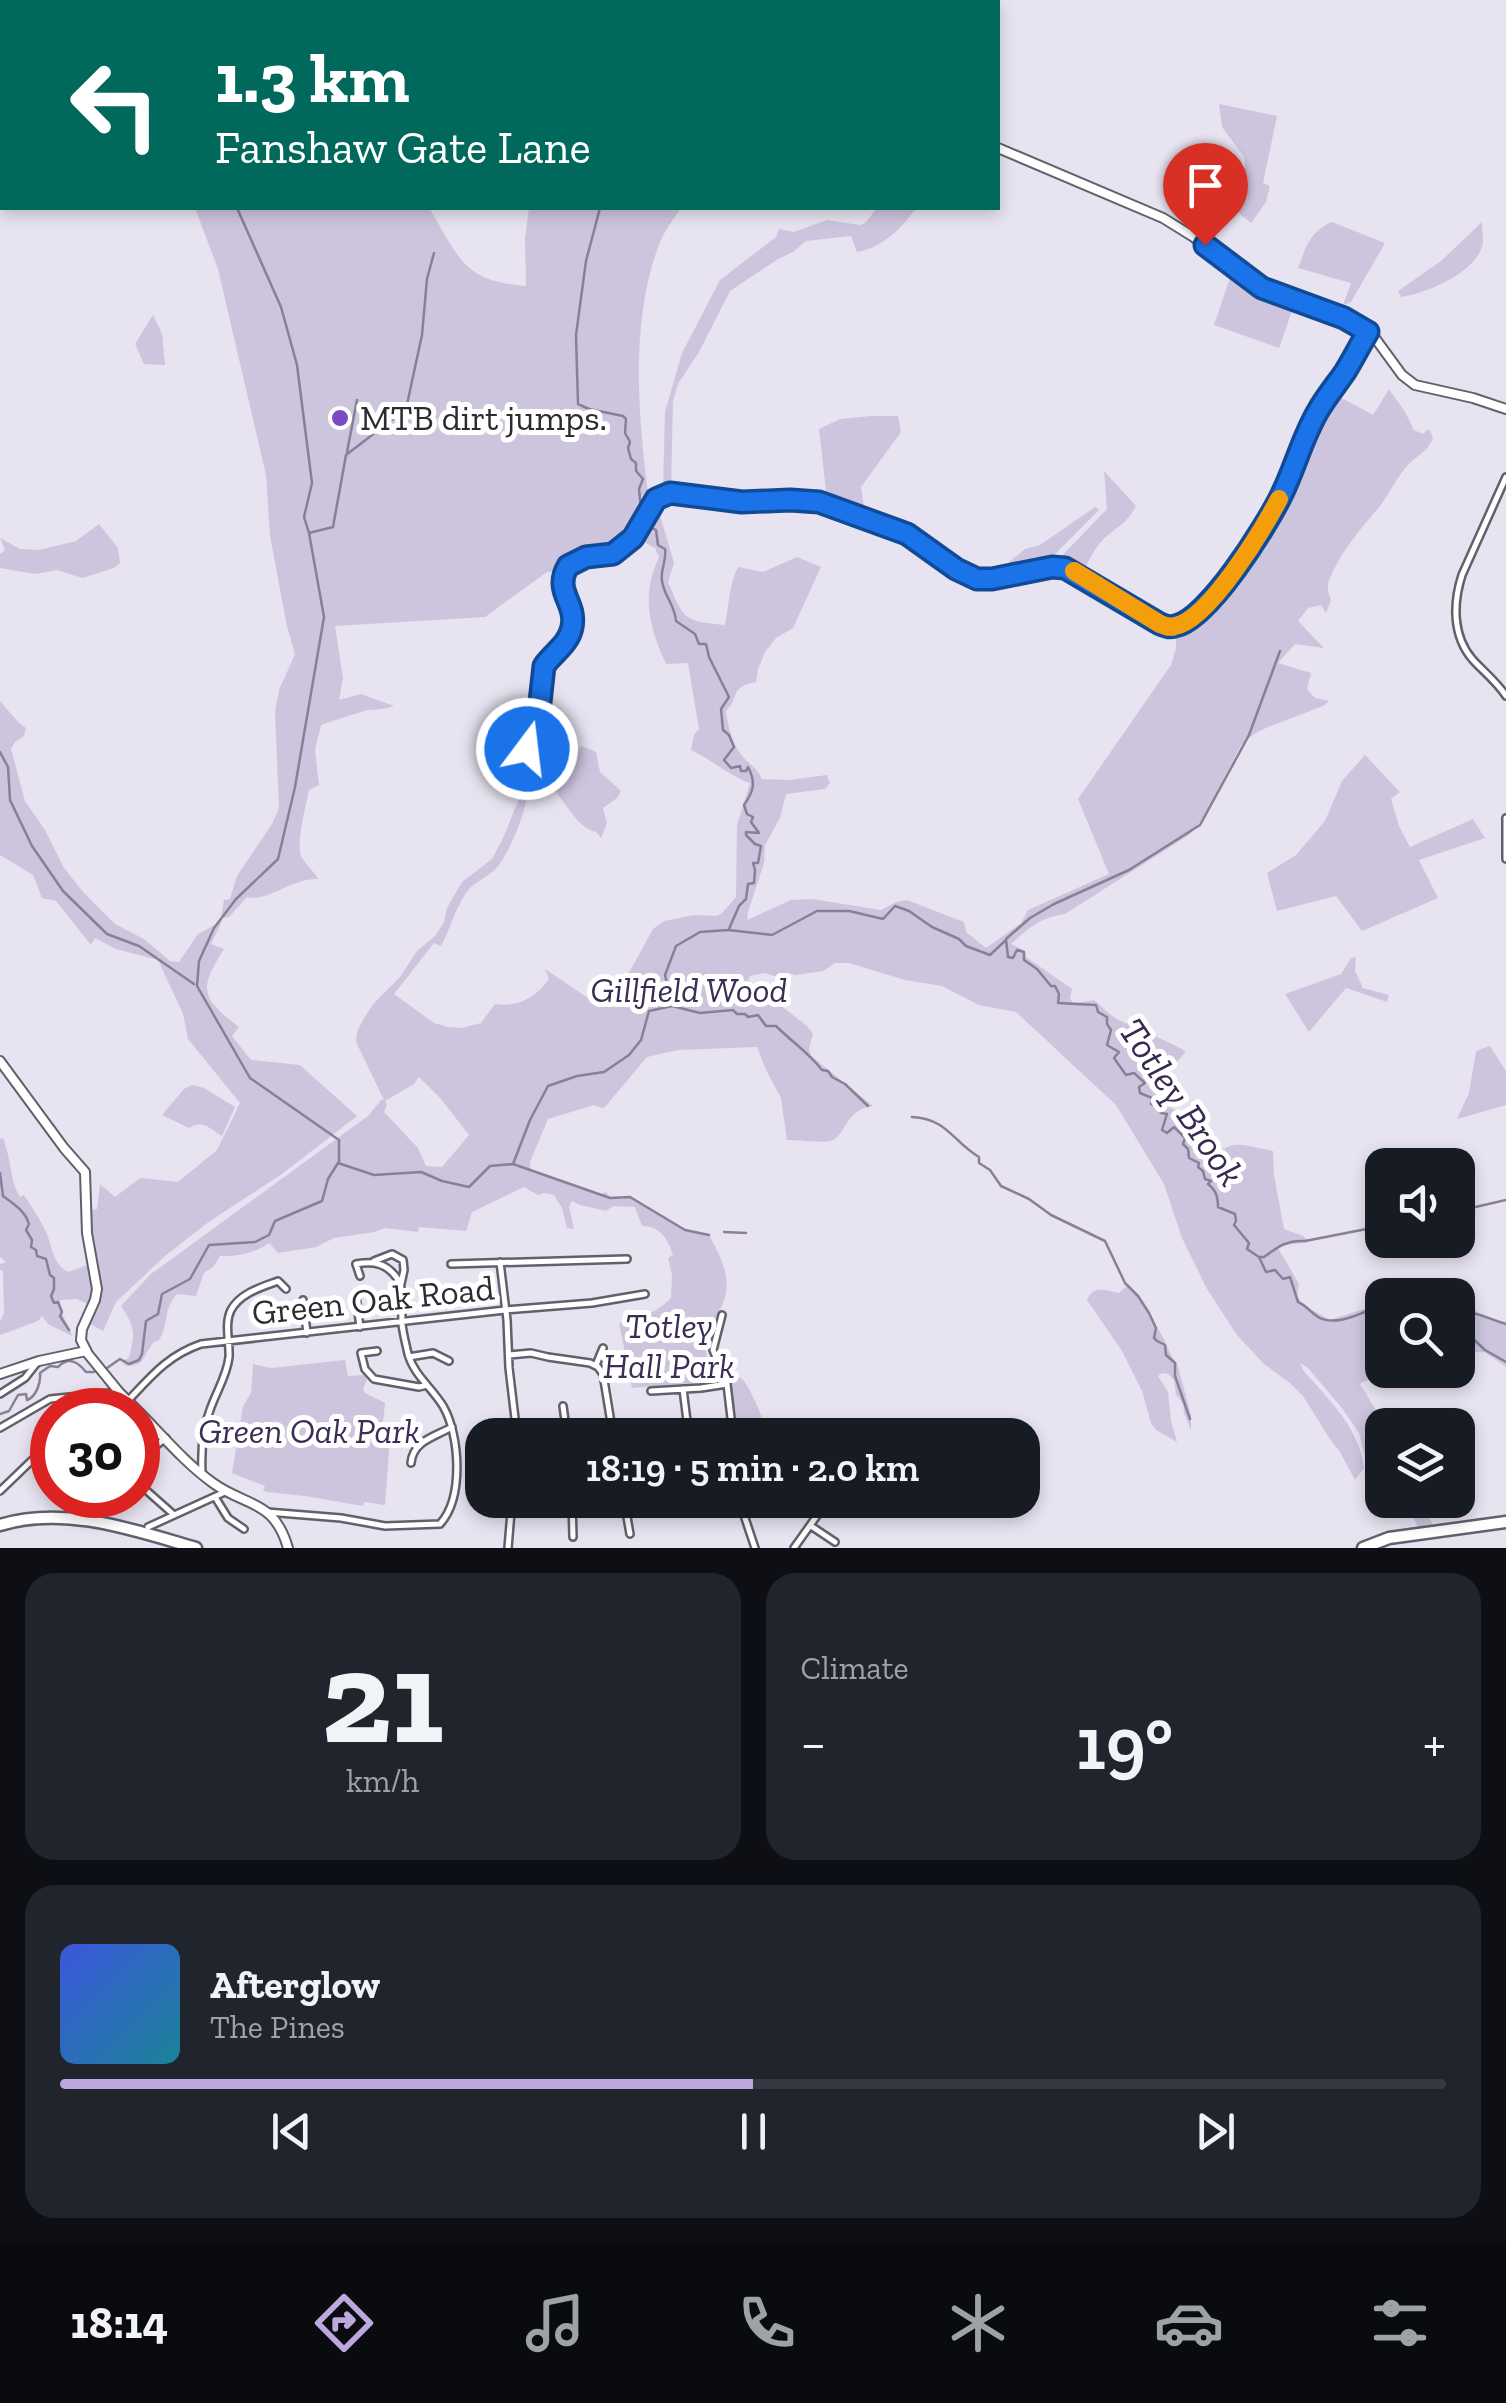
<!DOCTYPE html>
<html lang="en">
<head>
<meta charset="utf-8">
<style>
  body { margin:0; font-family:"Zilla Slab",serif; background:#20242c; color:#f1f3f6; height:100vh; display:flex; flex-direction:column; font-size:38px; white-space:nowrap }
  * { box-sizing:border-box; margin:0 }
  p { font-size:32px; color:#9ea1a6 }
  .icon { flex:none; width:55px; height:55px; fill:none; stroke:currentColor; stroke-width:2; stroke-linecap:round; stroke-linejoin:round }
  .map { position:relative; height:1548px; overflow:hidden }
  .drawer { display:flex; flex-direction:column; gap:25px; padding:25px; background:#0d0f14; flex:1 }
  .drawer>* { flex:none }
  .banner { position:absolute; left:0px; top:0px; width:1000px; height:210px; box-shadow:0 5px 15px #0003; background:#00695c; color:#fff; overflow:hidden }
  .tools { position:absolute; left:1365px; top:1148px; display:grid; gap:20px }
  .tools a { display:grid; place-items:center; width:110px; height:110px; border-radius:20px; background:#171b24; box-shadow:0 5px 15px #0003; font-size:50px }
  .speed { position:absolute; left:30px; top:1388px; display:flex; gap:20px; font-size:50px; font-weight:700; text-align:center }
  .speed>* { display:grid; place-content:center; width:130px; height:130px; border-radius:50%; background:#171b24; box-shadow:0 5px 15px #0003; line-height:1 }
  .speed .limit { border:15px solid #d22; background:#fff; color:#111 }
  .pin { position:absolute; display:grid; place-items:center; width:85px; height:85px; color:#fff; margin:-102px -42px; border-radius:50% 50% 50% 0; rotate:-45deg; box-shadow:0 0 10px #0007 }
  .pin .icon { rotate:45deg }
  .me { position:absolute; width:110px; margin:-55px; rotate:15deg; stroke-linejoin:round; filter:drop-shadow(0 0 8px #0008) }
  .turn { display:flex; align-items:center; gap:35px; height:210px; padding:0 50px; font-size:45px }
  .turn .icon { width:130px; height:130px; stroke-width:2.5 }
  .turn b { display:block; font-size:70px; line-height:85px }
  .big { font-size:75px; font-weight:600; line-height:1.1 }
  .drawer .widget { flex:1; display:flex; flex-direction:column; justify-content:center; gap:15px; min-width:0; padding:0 35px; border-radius:30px; background:#20242c }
  .drawer .dial { align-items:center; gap:0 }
  .dial b { font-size:130px; line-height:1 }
  .song { display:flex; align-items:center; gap:30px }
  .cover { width:120px; height:120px; border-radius:15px; background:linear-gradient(135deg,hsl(230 70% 55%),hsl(190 70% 35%)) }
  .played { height:10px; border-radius:5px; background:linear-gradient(90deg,#bca7df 50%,#363941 50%) }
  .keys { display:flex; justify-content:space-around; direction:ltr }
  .heat { display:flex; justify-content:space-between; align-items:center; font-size:55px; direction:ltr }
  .drawer .tiles { flex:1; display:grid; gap:25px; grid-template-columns:1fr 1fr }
  .widget:last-child { grid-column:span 2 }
  .trip { position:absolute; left:465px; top:1418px; width:575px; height:100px; border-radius:30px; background:#171b24; box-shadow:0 5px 15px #0003; font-weight:600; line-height:100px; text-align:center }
  .tabs { display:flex; height:160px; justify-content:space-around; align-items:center; background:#090b0e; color:#9ea1a6 }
  .tabs .icon { width:70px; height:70px }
  .tabs .active { color:#bca7df }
  .tabs b { font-size:45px; color:#f1f3f6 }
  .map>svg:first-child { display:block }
  .green { fill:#cdc5de; fill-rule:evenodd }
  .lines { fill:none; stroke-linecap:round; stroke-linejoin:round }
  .stream { stroke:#878096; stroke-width:2.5 }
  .street-casing { stroke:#63606b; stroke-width:10 }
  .secondary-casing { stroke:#63606b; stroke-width:12 }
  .primary-casing { stroke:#63606b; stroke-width:15 }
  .street { stroke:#fff; stroke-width:5 }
  .secondary { stroke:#fff; stroke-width:8 }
  .primary { stroke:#fff; stroke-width:10 }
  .route-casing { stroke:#114b97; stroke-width:25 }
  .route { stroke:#1a73e8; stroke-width:18 }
  .slow { stroke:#f59e0b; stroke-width:18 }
  .poi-dot { fill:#7c4ac2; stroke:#fff; stroke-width:4 }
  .labels { text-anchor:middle; stroke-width:10; stroke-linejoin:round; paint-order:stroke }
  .poi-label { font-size:35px; fill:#2d2b30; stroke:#fff; text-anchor:start }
  .park-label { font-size:35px; font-style:italic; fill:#3c2d56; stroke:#fff }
  .street-label { font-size:35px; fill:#2d2b30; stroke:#fff }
  .water-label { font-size:38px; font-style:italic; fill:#372951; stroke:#fff }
</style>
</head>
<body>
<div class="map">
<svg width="1506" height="1548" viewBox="0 0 1506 1548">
  <rect width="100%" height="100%" fill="#e7e3f1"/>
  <path class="green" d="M1219 104 1277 116 1263 183 1270 186 1266 202 1251 223 1217 195 1245 167 1244 157 1222 127Z
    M195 208H429C460 258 462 281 526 286L525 239 529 208H681C674 218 666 229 661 240 629 317 638 419 649 500 646 519 629 544 609 551 604 552 598 551 592 552 576 553 568 559 557 571L547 572 485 617 335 626 343 678 339 700 361 694 394 706C381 711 372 708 361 712 348 716 335 720 321 725L315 750 319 785 309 790C306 805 295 846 302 858 307 866 314 871 318 879 291 878 267 903 247 897L229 917 221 918 224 900 230 899 237 876 272 824 279 808 275 711 279 690 295 654 287 626 270 536 266 475 218 269Z
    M877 208H916C902 228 882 248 857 252L851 236 806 241 793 252 778 259 730 291 699 352 678 384 673 401 671 490H663L665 412 682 353 720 280 776 237 779 229 794 232 827 220 860 225 865 223Z
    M1332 222 1385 243 1351 302 1343 305 1351 283 1298 268C1306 247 1310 231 1332 222Z
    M1482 222C1482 229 1484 240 1482 247 1473 274 1427 293 1401 297L1398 291 1441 261Z
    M1231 275 1257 294 1293 308 1279 348 1214 325Z
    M153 315 162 334 165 365 144 364 135 344Z
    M1389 389 1405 412 1414 430 1423 434 1429 429 1433 438C1427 453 1417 455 1407 466 1396 478 1390 493 1380 506 1362 527 1341 551 1330 578 1326 586 1328 592 1331 600L1326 613 1321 605 1308 608 1298 621 1324 648 1295 644 1278 663 1311 673 1307 689 1315 698 1329 701 1323 706 1268 727 1254 734 1241 745 1203 819 1189 835 1065 914C1039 918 1030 927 1011 944L1023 950 1026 957 1072 989 1070 998 1072 1002 1077 1003 1094 1000C1115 1018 1120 1027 1150 1025L1151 1033 1155 1036 1186 1051 1174 1066 1149 1071 1143 1076C1150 1096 1184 1121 1205 1122L1197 1129 1190 1144 1198 1159C1210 1159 1218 1150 1230 1146 1242 1142 1260 1149 1273 1151L1274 1175 1284 1229 1303 1236 1309 1242 1280 1246 1278 1248 1299 1284 1297 1296 1303 1305 1330 1320 1382 1303V1370H1387L1360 1384 1385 1425H1382V1500H1422L1433 1526 1418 1527 1407 1504 1404 1502 1391 1509 1376 1499 1359 1433 1342 1408 1307 1367 1300 1363 1303 1370C1328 1399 1359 1427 1364 1468L1355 1480 1340 1452 1330 1439 1303 1396 1290 1383 1264 1364 1237 1335 1207 1289 1182 1238 1164 1184 1116 1105 1016 1012 979 1005 942 986 905 980 849 963H835L823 971 796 975 788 973 777 977 765 973 750 976 748 980 807 1026 813 1034 809 1049 811 1056 873 1106C845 1109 845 1138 830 1141 818 1143 800 1140 787 1140L781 1098 767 1072 757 1047 678 1050 647 1057 605 1107 602 1108 594 1105 548 1119 530 1162 531 1172 588 1189 599 1195 606 1192 611 1198 630 1197 685 1230 709 1235C723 1261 735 1283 719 1312 713 1323 706 1337 706 1351 706 1361 714 1372 716 1381L632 1388 619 1323C640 1318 655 1314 671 1298L672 1275 668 1258 673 1255C668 1239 660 1226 642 1226L635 1207 613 1206 606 1211 580 1205 572 1201 569 1207 574 1229 567 1228 562 1208 554 1195 544 1193 538 1195 524 1187 472 1212 466 1231 419 1227 418 1232 385 1228 375 1232 334 1238 316 1247 278 1253 269 1243C256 1253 237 1257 220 1256L214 1266 204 1273 196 1296 177 1294C164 1309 169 1317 162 1334 157 1346 158 1336 151 1346 141 1359 146 1365 126 1366L121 1361 129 1358C135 1332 136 1329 121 1306L151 1274 368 1116 381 1100H384L356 1042 357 1032 364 1018 374 1003 400 977 417 951 435 936 444 922 447 908 462 882 492 859 504 836 522 791 525 771 522 765 529 761C536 787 515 843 499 865 492 875 478 880 469 889 456 905 451 928 441 946L434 943 394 994 434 1023 448 1027 462 1028 481 1023 495 1004C518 1008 536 997 549 979L545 969 597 1004 605 990 630 971 653 929 664 921 694 915 716 916 721 914 736 897 737 825 750 783C728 775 712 760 691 750L694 735 699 729 688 663 666 664C649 627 641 595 659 557L655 548 638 539 657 505 674 563 668 582C684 620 684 621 725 625 729 606 729 584 738 567L763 572 797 557 821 567 793 628 776 638 765 652 758 669 756 682C728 688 741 696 726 711 728 728 733 747 745 759 753 767 757 769 762 779L789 780 827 775 830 783 825 789 786 794 780 818 765 845 764 863 748 912 747 920 791 900 812 899 881 910 896 902 907 900 964 922 966 932 986 948 1021 923 1028 910 1109 874 1078 799 1171 665 1176 648V631L1184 627 1240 576 1290 492 1301 451 1323 412 1336 395 1373 415ZM419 1077 441 1099 469 1135 442 1167 426 1166 418 1148 384 1112 387 1105 385 1101 414 1084Z
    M871 416H898L901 432 861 487 865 514 827 499 819 429 840 419Z
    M1104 471 1136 506C1126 526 1113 528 1100 543 1093 551 1088 563 1082 572L1055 563 1107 509Z
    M1095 507 1099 510 1053 556 1049 564 993 577 975 575 1002 568 1025 549 1040 545Z
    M99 524 118 548 120 563 114 568 82 578 57 570 35 574 0 568V554L5 550 0 538 20 549 39 550 76 541Z
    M0 701 18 722 26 728 24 736 15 742 11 749 25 801 45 830 64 868 84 893 115 924 144 939 170 961 179 962 198 934 222 921 211 944 224 949C198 990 201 998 239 1027L232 1036 251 1060 300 1065 357 1116 282 1174 210 1221 165 1256 116 1302 103 1331 87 1322 97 1301 88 1210 97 1209 100 1184 115 1197 140 1178 178 1182 217 1150 240 1103 188 1039 183 1014 158 960 116 949 95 938 91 945 56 901 42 898 33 875 0 855Z
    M582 746 596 752 600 772 621 791 617 798 603 808 607 823 601 838 596 832C579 829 567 805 556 792L549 790V776L544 770 534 769 533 762C557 764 563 762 582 746Z
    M1365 755 1400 792 1391 799 1399 826 1410 847 1473 819 1485 838 1419 860 1438 898 1362 931 1336 896 1277 911 1267 873 1296 855 1325 821 1342 781Z
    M1356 957 1355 971 1363 988 1389 995 1387 1002 1346 988 1309 1032 1285 994 1341 974 1351 958Z
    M1490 1046 1506 1071V1105L1457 1119 1469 1093 1476 1051Z
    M192 1085 204 1088 235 1107 222 1136C211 1129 202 1119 189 1128L162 1115 184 1089Z
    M0 1138 4 1139C5 1145 7 1150 8 1155 12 1170 11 1183 20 1197L24 1195C30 1204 40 1219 45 1230 53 1245 51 1263 68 1272L91 1264 95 1287 90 1305 77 1299 60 1300C60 1317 68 1321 72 1336L48 1324 42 1316 38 1321 0 1335V1322L4 1313 3 1271 0 1270V1264L6 1262 0 1257Z
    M1127 1286C1141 1298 1152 1319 1161 1334 1168 1344 1168 1354 1177 1363L1191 1415V1431L1184 1413 1183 1404 1176 1394 1174 1380 1168 1374 1162 1373 1158 1376 1168 1392 1171 1421 1177 1442 1156 1430 1151 1423 1142 1391 1122 1351 1087 1300C1093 1285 1105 1290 1119 1293Z
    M1458 1308 1475 1310 1479 1315 1506 1322V1367L1484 1352 1458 1353Z
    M345 1360 348 1376 364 1375 367 1379 363 1390 365 1393 385 1403 382 1433 390 1437 385 1505 364 1502 363 1506 305 1496 267 1492 263 1490 265 1486 232 1473 243 1406 251 1393 253 1364 271 1368Z
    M726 1375C733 1376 737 1375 743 1380 748 1385 761 1412 762 1419L736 1421 730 1382Z"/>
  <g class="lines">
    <path class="stream" d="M237 208 281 307 297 365 312 483 304 517 309 533 324 617 295 787 278 859 236 899 214 928 199 961 197 986 250 1078 339 1140V1162
      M600 208 586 261 576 335 578 404 589 409 623 416 626 419 625 433 630 442 628 448 631 459 636 463V471L643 479 639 489 642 521
      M347 452 357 400
      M645 524 656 530 658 545 665 549C667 561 660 569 662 581 664 596 675 605 676 621L695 634 699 644H706L709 657 729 697 721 709 723 730 729 735 734 747 724 760 731 768 740 766 741 771H746L748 767C756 782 754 791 744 805L747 814 753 817 751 822 759 833 746 832V835L755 844 761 846 758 863H753L755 870 754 883 748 884 746 899 739 906 729 929
      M309 533 333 527 346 455 406 409 422 335 427 279 434 253
      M0 752 8 767 10 800 32 846 63 891 107 934 139 946 194 984
      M1006 939 1030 918 1054 904 1129 870 1200 825 1249 735 1280 651
      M672 1006 700 1013 733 1010 737 1014H745L748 1017 758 1015 766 1026H776C792 1042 809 1053 822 1070L828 1071 832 1077 845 1084 868 1106
      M912 1117C948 1119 953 1142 979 1157V1163L990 1170 1001 1186 1029 1199 1051 1215 1105 1241 1125 1283 1138 1296 1149 1313 1156 1328 1154 1338 1157 1341 1165 1345 1166 1355 1175 1363V1376L1190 1419
      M513 1164 610 1198 630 1197 685 1230 709 1235
      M0 1173 3 1196C14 1204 25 1211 29 1224L26 1230 32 1240 31 1247 36 1250 37 1256 46 1259 50 1275 54 1278V1289L51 1296 54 1303 58 1302 62 1312 60 1316 69 1330
      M1458 1211 1506 1200
      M724 1232 746 1233
      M1260 1257H1264C1278 1247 1286 1240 1305 1241L1382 1226
      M1458 1310C1475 1311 1489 1319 1506 1324
      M1458 1325 1485 1350 1506 1362
      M107 1368 120 1359 129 1364 139 1360 142 1354 146 1321 158 1314 162 1294 190 1279 209 1245 255 1242 269 1235 275 1221 322 1201 328 1179 338 1163 374 1175 421 1172 442 1181 469 1187 490 1166 513 1164 530 1120 548 1086 577 1076 604 1072 629 1055 641 1040 649 1011 672 1006 665 975 676 946 700 932 728 930 772 935 817 911H849L883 919 895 906 909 911 932 927 959 939 966 946 990 955 1006 940 1008 957 1013 958 1017 950 1024 952V960L1037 969 1051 986H1055L1059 994 1058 1003 1096 1005 1098 1012 1107 1017V1024L1111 1030 1107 1045 1119 1052 1114 1058 1126 1075 1134 1073 1145 1083 1139 1087 1140 1093 1152 1098 1151 1104 1159 1106 1161 1113 1167 1114 1162 1130 1167 1133 1174 1127 1185 1138 1183 1144 1188 1149 1189 1158 1199 1163 1198 1167 1203 1171 1205 1179 1211 1181 1208 1184C1216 1190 1218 1197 1218 1207L1235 1214 1236 1221 1234 1225 1249 1243 1247 1249 1259 1257 1266 1272 1275 1270 1283 1279 1290 1277 1298 1302C1307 1306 1310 1312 1318 1317 1337 1328 1364 1311 1382 1305
      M0 1414 9 1411 18 1395 26 1394 27 1400C36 1397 41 1383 40 1373L50 1366 58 1367C69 1356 78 1362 86 1372H94"/>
    <defs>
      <path id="street" d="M1506 477 1462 575C1453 603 1452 636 1473 660 1484 672 1497 682 1506 696
        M527 749 538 721 545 666C552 653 569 644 572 627 577 602 553 592 567 566L586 557 613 554 633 537 656 499 670 493 742 503 790 500 819 502 907 534 956 569 977 579H993L1052 567 1065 568 1160 624 1173 627 1184 623 1229 580 1282 494 1296 457 1318 411 1344 373 1368 332
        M1506 818V859
        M374 1261 392 1254 403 1260 404 1270 401 1284
        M500 1262 507 1320 509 1368 517 1435
        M451 1264 627 1259
        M356 1297 360 1327
        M303 1300 307 1333
        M722 1315 713 1350 727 1384 733 1435
        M377 1351 361 1353 365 1369 374 1379 419 1387 427 1385
        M509 1355 531 1353 548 1357 590 1363 598 1367 603 1374 613 1435
        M409 1357 433 1353 449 1361
        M596 1365 603 1348
        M651 1391 701 1388 727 1384
        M0 1394 25 1378 36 1364
        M563 1406 567 1435
        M119 1410C146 1383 163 1357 201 1344L505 1310 592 1303 645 1294
        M732 1426 763 1423 800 1433 828 1428 839 1435
        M0 1428 50 1399 119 1392
        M683 1435 687 1421 683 1389
        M138 1459 166 1438
        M411 1463C413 1441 434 1437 452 1427
        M202 1473C201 1451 202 1430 210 1410 216 1392 227 1376 229 1357 230 1342 224 1324 231 1310 240 1293 262 1287 278 1281L286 1289
        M138 1483 173 1514
        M0 1491 52 1441
        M112 1495 113 1496
        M215 1497 228 1518 244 1529
        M572 1500 573 1537
        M624 1500 630 1534
        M739 1500 755 1548
        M267 1512 341 1518 385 1526 440 1524C464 1498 460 1435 443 1406 432 1388 414 1375 408 1354 406 1344 403 1334 402 1324 401 1310 405 1290 397 1278 386 1263 374 1261 356 1264L360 1276
        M811 1526 835 1542
        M148 1527 227 1491
        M508 1548 512 1500
        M794 1548 821 1510"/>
      <path id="secondary" d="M826 0 828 2
        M998 148 1163 218 1192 236 1263 288 1355 324 1375 338 1402 375 1415 385 1473 398 1506 409
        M0 1061 64 1148 85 1172 87 1233 97 1289 95 1300 82 1329 81 1340 88 1354 119 1392 137 1410
        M0 1374 39 1361 86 1351
        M138 1411C161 1434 185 1463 213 1483 246 1507 274 1499 288 1548"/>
      <path id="primary" d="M0 1525C64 1505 134 1530 196 1548
        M1363 1548 1389 1538 1506 1522"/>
    </defs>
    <use href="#street" class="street-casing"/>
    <use href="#secondary" class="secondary-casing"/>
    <use href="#primary" class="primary-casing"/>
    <use href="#street" class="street"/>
    <use href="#secondary" class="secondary"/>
    <use href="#primary" class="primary"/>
  </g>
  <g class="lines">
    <defs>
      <path id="route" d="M527 749 538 720 544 666C553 653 569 644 572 627 577 602 553 592 568 566L586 557 613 554 633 538 656 499 670 493 742 502 790 500 819 502 907 534 956 569 977 579H992L1052 567 1065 568 1160 624C1166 626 1168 628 1175 626 1208 620 1266 526 1281 496 1295 468 1302 438 1318 411 1326 397 1336 385 1345 372 1353 359 1360 345 1368 332L1344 318 1262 288 1205 245"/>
    </defs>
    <use href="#route" class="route-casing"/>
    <use href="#route" class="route"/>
    <path class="slow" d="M1074 571 1160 624C1166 626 1168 628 1175 626 1209 620 1263 529 1279 499"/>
  </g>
  <circle class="poi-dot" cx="340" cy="418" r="10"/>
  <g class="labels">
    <g class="poi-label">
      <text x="360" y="430">MTB dirt jumps.</text>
    </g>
    <g class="park-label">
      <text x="689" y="1002">Gillfield Wood</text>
      <text x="669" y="1338">Totley<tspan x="669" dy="40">Hall Park</tspan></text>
      <text x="309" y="1443">Green Oak Park</text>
    </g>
    <g class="street-label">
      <text transform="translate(373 1300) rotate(-6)" y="12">Green Oak Road</text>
    </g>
    <g class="water-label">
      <text transform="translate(1182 1102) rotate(56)" y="13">Totley Brook</text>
    </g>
  </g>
</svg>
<div class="tools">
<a><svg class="icon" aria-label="sound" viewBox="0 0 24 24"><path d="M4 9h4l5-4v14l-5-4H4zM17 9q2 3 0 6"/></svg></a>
<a><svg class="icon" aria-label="search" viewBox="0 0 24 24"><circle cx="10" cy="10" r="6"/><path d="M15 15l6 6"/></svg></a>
<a><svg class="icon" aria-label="layers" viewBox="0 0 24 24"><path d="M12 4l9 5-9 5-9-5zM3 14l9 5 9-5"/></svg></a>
</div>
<div class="speed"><div class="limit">30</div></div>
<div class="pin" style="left:1205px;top:245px;background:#d93025"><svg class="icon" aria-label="arrive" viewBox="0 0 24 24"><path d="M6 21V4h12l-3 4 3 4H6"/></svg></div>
<svg class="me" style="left:527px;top:749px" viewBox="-20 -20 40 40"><circle r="17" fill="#1a73e8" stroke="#fff" stroke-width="3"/><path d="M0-11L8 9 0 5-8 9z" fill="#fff"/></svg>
<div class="trip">18:19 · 5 min · 2.0 km</div>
<div class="banner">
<div class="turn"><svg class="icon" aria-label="left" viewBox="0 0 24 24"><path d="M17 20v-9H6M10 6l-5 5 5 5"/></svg><div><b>1.3 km</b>Fanshaw Gate Lane</div></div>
</div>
</div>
<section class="drawer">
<div class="tiles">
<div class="widget dial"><b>21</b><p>km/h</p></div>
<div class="widget"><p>Climate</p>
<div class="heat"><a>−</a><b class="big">19°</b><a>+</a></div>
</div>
<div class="widget">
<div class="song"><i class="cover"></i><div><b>Afterglow</b><p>The Pines</p></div></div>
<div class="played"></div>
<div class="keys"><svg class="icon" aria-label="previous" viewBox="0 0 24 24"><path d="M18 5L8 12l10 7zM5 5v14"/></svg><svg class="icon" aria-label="pause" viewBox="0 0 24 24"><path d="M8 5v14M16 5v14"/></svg><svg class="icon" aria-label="next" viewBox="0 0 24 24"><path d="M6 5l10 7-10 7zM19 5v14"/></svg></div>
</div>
</div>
</section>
<nav class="tabs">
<b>18:14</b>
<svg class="icon active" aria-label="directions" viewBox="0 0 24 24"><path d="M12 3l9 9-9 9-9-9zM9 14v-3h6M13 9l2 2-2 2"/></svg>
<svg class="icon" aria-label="music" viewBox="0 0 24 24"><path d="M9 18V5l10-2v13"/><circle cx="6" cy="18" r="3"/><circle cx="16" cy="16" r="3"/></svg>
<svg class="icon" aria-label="phone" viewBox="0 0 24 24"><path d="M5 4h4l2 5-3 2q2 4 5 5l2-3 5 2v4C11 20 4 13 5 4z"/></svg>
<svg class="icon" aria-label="climate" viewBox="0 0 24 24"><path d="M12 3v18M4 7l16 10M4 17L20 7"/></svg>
<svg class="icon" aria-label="car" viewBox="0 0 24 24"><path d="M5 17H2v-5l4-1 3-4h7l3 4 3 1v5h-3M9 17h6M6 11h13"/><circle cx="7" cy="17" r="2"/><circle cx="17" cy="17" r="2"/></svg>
<svg class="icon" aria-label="filters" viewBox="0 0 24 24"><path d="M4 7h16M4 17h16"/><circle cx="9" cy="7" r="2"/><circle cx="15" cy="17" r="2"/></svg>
</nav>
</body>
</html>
